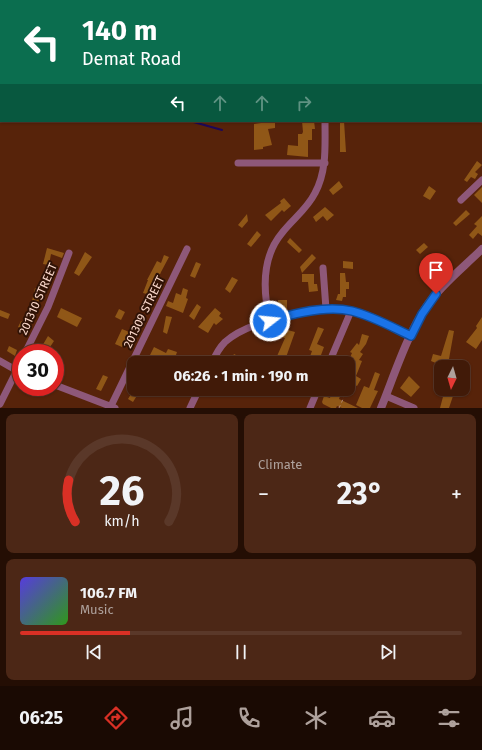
<!DOCTYPE html>
<html lang="en">
<head>
<meta charset="utf-8">
<style>
  body { margin:0; font-family:"Fira Sans",sans-serif; background:#4c2716; color:#f1f3f6; height:100vh; display:flex; flex-direction:column; font-size:15px; white-space:nowrap }
  * { box-sizing:border-box; margin:0 }
  p { font-size:13px; color:#aea19c }
  .icon { flex:none; width:22px; height:22px; fill:none; stroke:currentColor; stroke-width:2; stroke-linecap:round; stroke-linejoin:round }
  .map { position:relative; height:408px; overflow:hidden }
  .drawer { display:flex; flex-direction:column; gap:6px; padding:6px; background:#240e04; flex:1 }
  .drawer>* { flex:none }
  .hud { position:absolute; left:0px; top:0px; width:482px; height:122px; box-shadow:0 1px 3px #0004,0 0 0 1px #5a3829; background:#0b6e4f; color:#fff; overflow:hidden }
  .needle { width:26px; rotate:185deg }
  .tools { position:absolute; left:434px; top:360px; display:grid; gap:8px }
  .tools a { display:grid; place-items:center; width:36px; height:36px; border-radius:8px; background:#411a08; box-shadow:0 1px 3px #0004,0 0 0 1px #5a3829; font-size:20px }
  .speed { position:absolute; left:12px; top:344px; display:flex; gap:8px; font-size:20px; font-weight:700; text-align:center }
  .speed>* { display:grid; place-content:center; width:52px; height:52px; border-radius:50%; background:#411a08; box-shadow:0 1px 3px #0004,0 0 0 1px #5a3829; line-height:1 }
  .speed .limit { border:6px solid #d22; background:#fff; color:#111 }
  .pin { position:absolute; display:grid; place-items:center; width:34px; height:34px; color:#fff; margin:-41px -17px; border-radius:50% 50% 50% 0; rotate:-45deg; box-shadow:0 0 4px #0007 }
  .pin .icon { rotate:45deg }
  .me { position:absolute; width:44px; margin:-22px; rotate:74deg; stroke-linejoin:round; filter:drop-shadow(0 0 3px #0008) }
  .turn { display:flex; align-items:center; gap:14px; height:84px; padding:0 16px; font-size:18px }
  .turn .icon { width:52px; height:52px; stroke-width:2.5 }
  .turn b { display:block; font-size:28px; line-height:34px }
  .lanes { display:flex; align-items:center; height:38px; padding:0 16px; background:#0003; justify-content:center; gap:20px; direction:ltr }
  .lanes .off { opacity:.35 }
  .big { font-size:30px; font-weight:700; line-height:1.1 }
  .drawer .widget { flex:1; display:flex; flex-direction:column; justify-content:center; gap:6px; min-width:0; padding:0 14px; border-radius:8px; background:#4c2716 }
  .drawer .dial { align-items:center; gap:0 }
  .dial svg { height:104px; overflow:visible; fill:none; stroke:#5a3829; stroke-width:7; stroke-linecap:round; text-anchor:middle }
  .dial text { fill:#f1f3f6; stroke:none }
  .song { display:flex; align-items:center; gap:12px }
  .cover { width:48px; height:48px; border-radius:6px; background:linear-gradient(135deg,hsl(250 70% 55%),hsl(110 70% 35%)) }
  .played { height:4px; border-radius:2px; background:linear-gradient(90deg,#d93025 25%,#5a3829 25%) }
  .keys { display:flex; justify-content:space-around; direction:ltr }
  .heat { display:flex; justify-content:space-between; align-items:center; font-size:22px; direction:ltr }
  .drawer .tiles { flex:1; display:grid; gap:6px; grid-template-columns:1fr 1fr }
  .widget:last-child { grid-column:span 2 }
  .trip { position:absolute; left:127px; top:356px; width:228px; height:40px; border-radius:8px; background:#411a08; box-shadow:0 1px 3px #0004,0 0 0 1px #5a3829; font-weight:700; line-height:40px; text-align:center }
  .menu { display:flex; height:64px; justify-content:space-around; align-items:center; background:#1a0a03; color:#aea19c }
  .menu .icon { width:28px; height:28px }
  .menu .on { color:#d93025 }
  .menu b { font-size:18px; color:#f1f3f6 }
  .map>svg:first-child { display:block }
  .lines { fill:none; stroke-linecap:round; stroke-linejoin:round }
  .stream { stroke:#1d0859; stroke-width:2 }
  .building { fill:#905717 }
  .path { stroke:#af8572; stroke-width:1; stroke-dasharray:3 3; stroke-linecap:butt }
  .minor { stroke:#8e5879; stroke-width:7 }
  .tertiary { stroke:#8e5879; stroke-width:8 }
  .route-casing { stroke:#114b97; stroke-width:10 }
  .route { stroke:#1a73e8; stroke-width:7 }
  .labels { text-anchor:middle; stroke-width:4; stroke-linejoin:round; paint-order:stroke }
  .street-label { font-size:12px; fill:#fbd9cc; stroke:#301306 }
</style>
</head>
<body>
<div class="map">
<svg width="482" height="408" viewBox="0 0 482 408">
  <rect width="100%" height="100%" fill="#57230a"/>
  <g class="lines">
    <path class="stream" d="M86 1V0
      M0 61H1
      M0 69H1
      M190 121 222 130"/>
  </g>
  <path class="building" d="M275 121V128L268 129 272 145 263 147V149L254 150V124Z
    M302 121H314L315 129H312V140H308V157L287 155 288 145 298 146V134H302L303 132Z
    M340 121H344L346 152H340Z
    M477 161 482 165 475 172 478 174 475 179 471 177 467 182 464 180Z
    M339 181 343 187 333 195 329 190Z
    M429 186 436 191 430 200 423 196Z
    M482 187V203L474 195Z
    M284 198 291 206 284 212 282 210 271 221 265 215 281 203 280 201Z
    M325 207 334 215 327 221 323 216 316 222 313 217Z
    M466 210 470 214 456 226 453 223Z
    M247 214 248 221 242 228 238 225Z
    M482 216V236L478 233 473 239 469 235 477 226 474 224Z
    M257 231 261 235 251 247 247 244Z
    M290 238 302 250 299 253 287 242Z
    M424 243 428 247 420 254 416 250Z
    M47 248 64 253 62 258 51 254 49 265 43 264Z
    M85 252 92 257 79 276 74 273Z
    M312 254 316 258 302 273 300 267Z
    M164 255 169 257 161 272 154 289H156L148 307 143 305 147 294 143 293 148 280H147L157 261 161 263Z
    M343 261 353 262V269L343 268Z
    M196 262 201 264 195 278 190 276Z
    M340 273H345L346 282H349V289H346V297H343L342 301 336 300 338 294H340Z
    M302 274H314V284H317L318 291 309 292 308 282H302Z
    M232 277 238 280 230 293 225 289Z
    M35 288 42 290 38 303 32 301Z
    M183 288 188 290 186 298 188 299 183 313 166 306 168 301 173 303 176 293 181 295Z
    M278 300H287V309L277 308Z
    M197 304 201 307 194 320 189 316Z
    M61 308 82 318 77 327 57 317Z
    M215 308 221 313 219 316 223 319 216 325 214 323 208 333 198 327Z
    M119 309 125 312 121 320 115 317Z
    M0 310 10 314 8 319 0 316Z
    M166 316 172 317 167 334 163 332Z
    M482 317V340L476 349 466 342 477 328 476 326Z
    M21 321 29 326 26 331 18 327Z
    M318 327 324 329 317 344 324 347 318 363H312L308 362 312 351 309 350Z
    M122 329 134 334 130 342 126 340 122 347 115 344Z
    M280 329 285 331 284 329 295 332 284 363H274L285 338 277 336Z
    M449 330 454 331 449 359 454 360 453 367H445L431 361 433 354 441 356Z
    M362 334 369 336 366 344 360 352 363 354 359 360 362 361 356 376 361 379 357 386 348 381V362L352 353 350 352 357 343 359 345Z
    M48 336 54 341 46 353H38Z
    M9 346 17 350 15 356 7 351Z
    M154 347 166 353 168 349 177 352 175 358 186 363H152L153 361 148 359Z
    M234 354 240 357 237 363H229Z
    M375 372 380 374 374 390 378 391 370 408H362L356 405 364 386 369 388Z
    M103 375 108 377 101 391 96 389Z
    M409 376 420 387 411 397 400 388Z
    M25 387H36L32 396 23 391Z
    M134 389H141L133 402 128 399Z
    M209 389H225L223 395Z
    M332 390 341 393 339 399 358 408H342L337 406 336 408H331L323 404 322 402 324 396 330 398Z
    M444 393 453 396 449 408H440Z"/>
  <g class="lines">
    <path class="path" d="M339 408 344 397"/>
    <path class="minor" d="M315 0V1
      M100 1V0
      M238 163H325
      M461 200 482 180
      M323 268 326 309
      M270 321C263 292 261 258 282 233 293 219 307 209 315 193 327 171 325 146 325 121
      M25 353 48 307 69 253
      M0 361 21 373
      M212 363C215 356 219 348 225 342 248 321 318 305 349 310 371 314 392 327 411 336
      M329 363 351 311
      M55 385 115 408
      M386 396 414 408
      M0 404 21 362
      M110 408 187 249
      M190 408 199 389
      M310 408 318 389"/>
    <path class="tertiary" d="M381 408C394 376 408 332 428 304 443 283 464 267 482 249"/>
  </g>
  <g class="lines">
    <defs>
      <path id="route" d="M270 321C295 313 326 305 352 311 372 316 392 327 411 336L422 314 436 294"/>
    </defs>
    <use href="#route" class="route-casing"/>
    <use href="#route" class="route"/>
  </g>
  <g class="labels">
    <g class="street-label">
      <text transform="translate(38 299) rotate(-66)" y="4">201310 STREET</text>
      <text transform="translate(144 312) rotate(-64)" y="4">201309 STREET</text>
    </g>
  </g>
</svg>
<div class="tools">
<a><svg class="needle" viewBox="-14 -14 28 28"><path d="M0-13l5 13h-10z" fill="#e53935"/><path d="M0 13l5-13h-10z" fill="#aea19c"/></svg></a>
</div>
<div class="speed"><div class="limit">30</div></div>
<div class="pin" style="left:436px;top:294px;background:#d93025"><svg class="icon" aria-label="arrive" viewBox="0 0 24 24"><path d="M6 21V4h12l-3 4 3 4H6"/></svg></div>
<svg class="me" style="left:270px;top:321px" viewBox="-20 -20 40 40"><circle r="17" fill="#1a73e8" stroke="#fff" stroke-width="3"/><path d="M0-11L8 9 0 5-8 9z" fill="#fff"/></svg>
<div class="trip">06:26 · 1 min · 190 m</div>
<div class="hud">
<div class="turn"><svg class="icon" aria-label="left" viewBox="0 0 24 24"><path d="M17 20v-9H6M10 6l-5 5 5 5"/></svg><div><b>140 m</b>Demat Road</div></div>
<div class="lanes"><svg class="icon" aria-label="left" viewBox="0 0 24 24"><path d="M17 20v-9H6M10 6l-5 5 5 5"/></svg><svg class="icon off" aria-label="ahead" viewBox="0 0 24 24"><path d="M12 20V5M6 11l6-6 6 6"/></svg><svg class="icon off" aria-label="ahead" viewBox="0 0 24 24"><path d="M12 20V5M6 11l6-6 6 6"/></svg><svg class="icon off" aria-label="right" viewBox="0 0 24 24"><path d="M7 20v-9h11M14 6l5 5-5 5"/></svg></div>
</div>
</div>
<section class="drawer">
<div class="tiles">
<div class="widget dial"><svg viewBox="0 0 100 80">
<path d="M14 69A42 42 0 1 1 86 69"/>
<path d="M14 69A42 42 0 0 1 9 37" stroke="#d93025"/>
<text x="50" y="56" font-size="32" font-weight="700">26</text>
<text x="50" y="72" font-size="11">km/h</text>
</svg></div>
<div class="widget"><p>Climate</p>
<div class="heat"><a>−</a><b class="big">23°</b><a>+</a></div>
</div>
<div class="widget">
<div class="song"><i class="cover"></i><div><b>106.7 FM</b><p>Music</p></div></div>
<div class="played"></div>
<div class="keys"><svg class="icon" aria-label="previous" viewBox="0 0 24 24"><path d="M18 5L8 12l10 7zM5 5v14"/></svg><svg class="icon" aria-label="pause" viewBox="0 0 24 24"><path d="M8 5v14M16 5v14"/></svg><svg class="icon" aria-label="next" viewBox="0 0 24 24"><path d="M6 5l10 7-10 7zM19 5v14"/></svg></div>
</div>
</div>
</section>
<nav class="menu">
<b>06:25</b>
<svg class="icon on" aria-label="directions" viewBox="0 0 24 24"><path d="M12 3l9 9-9 9-9-9zM9 14v-3h6M13 9l2 2-2 2"/></svg>
<svg class="icon" aria-label="music" viewBox="0 0 24 24"><path d="M9 18V5l10-2v13"/><circle cx="6" cy="18" r="3"/><circle cx="16" cy="16" r="3"/></svg>
<svg class="icon" aria-label="phone" viewBox="0 0 24 24"><path d="M5 4h4l2 5-3 2q2 4 5 5l2-3 5 2v4C11 20 4 13 5 4z"/></svg>
<svg class="icon" aria-label="climate" viewBox="0 0 24 24"><path d="M12 3v18M4 7l16 10M4 17L20 7"/></svg>
<svg class="icon" aria-label="car" viewBox="0 0 24 24"><path d="M5 17H2v-5l4-1 3-4h7l3 4 3 1v5h-3M9 17h6M6 11h13"/><circle cx="7" cy="17" r="2"/><circle cx="17" cy="17" r="2"/></svg>
<svg class="icon" aria-label="filters" viewBox="0 0 24 24"><path d="M4 7h16M4 17h16"/><circle cx="9" cy="7" r="2"/><circle cx="15" cy="17" r="2"/></svg>
</nav>
</body>
</html>
